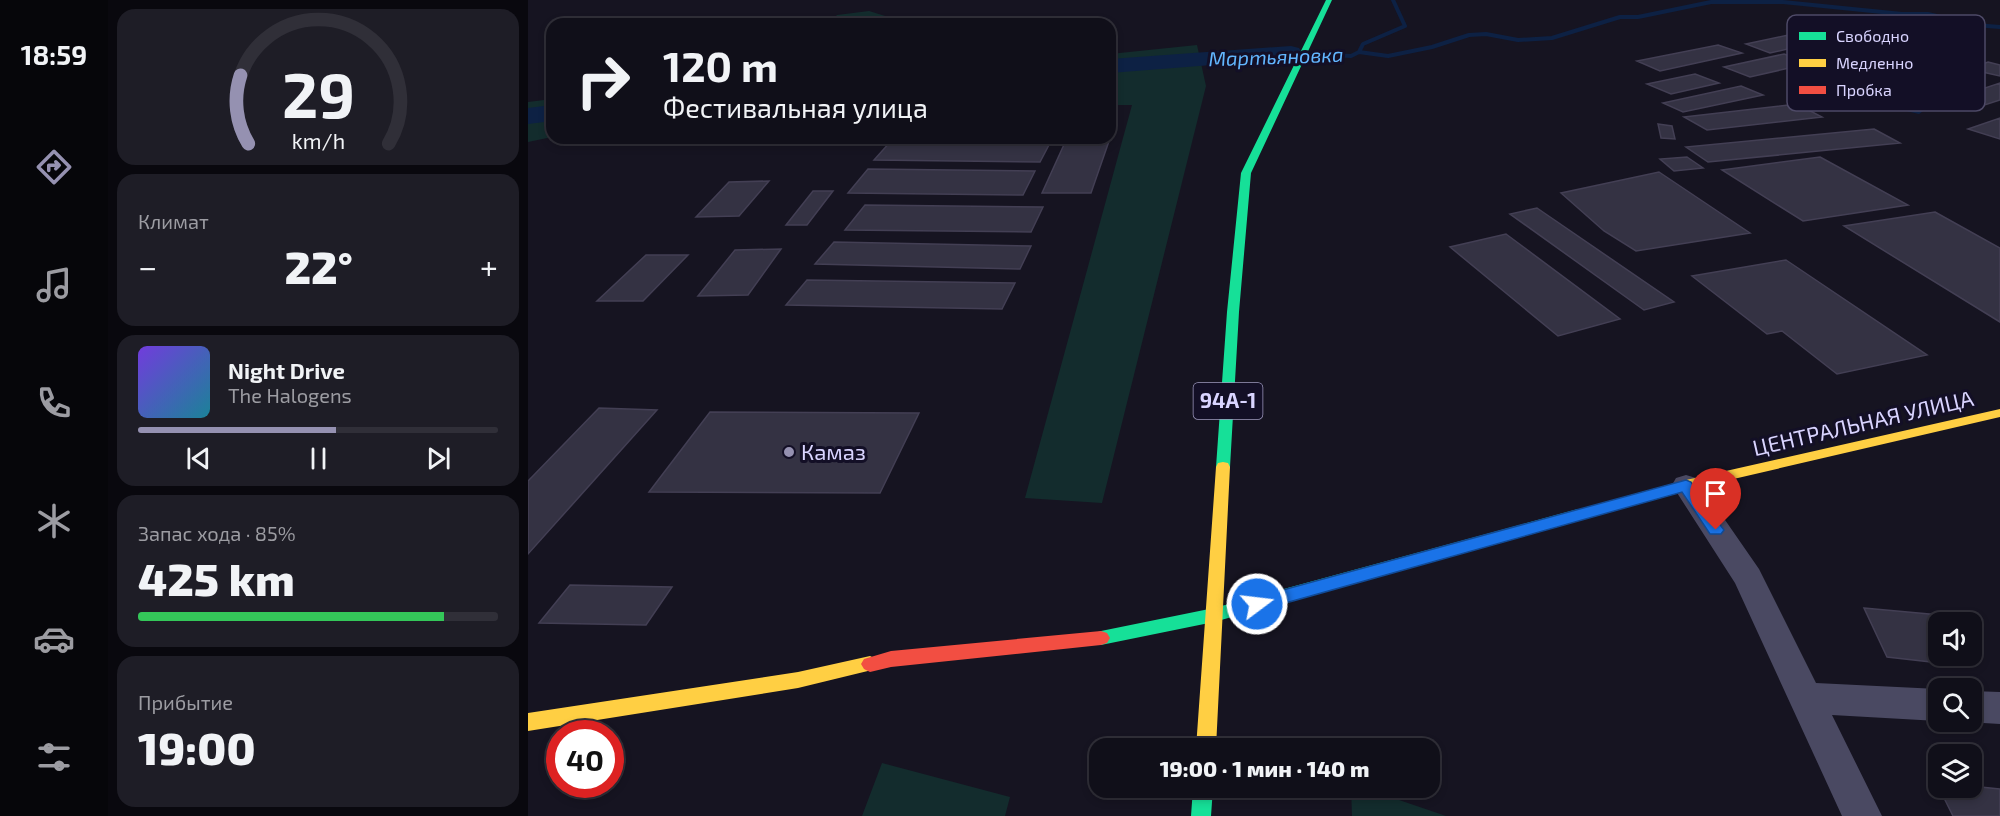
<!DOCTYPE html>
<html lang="ru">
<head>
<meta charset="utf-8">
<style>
  body { margin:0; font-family:"Exo 2",sans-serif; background:#1e1d26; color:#f1f3f6; height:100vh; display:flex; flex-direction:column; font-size:22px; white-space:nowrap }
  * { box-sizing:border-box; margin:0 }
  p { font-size:20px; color:#9c9ca2 }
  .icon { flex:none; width:33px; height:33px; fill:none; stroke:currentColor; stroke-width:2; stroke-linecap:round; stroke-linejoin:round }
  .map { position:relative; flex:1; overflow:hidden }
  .panel { display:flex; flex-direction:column; gap:9px; padding:9px; background:#09080e; width:420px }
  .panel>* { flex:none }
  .top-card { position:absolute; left:18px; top:18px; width:570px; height:126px; border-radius:18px; box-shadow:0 3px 9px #0003,0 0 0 2px #302f38; background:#100f19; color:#f1f3f6; overflow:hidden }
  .buttons { position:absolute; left:1400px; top:612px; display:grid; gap:12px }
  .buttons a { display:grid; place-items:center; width:54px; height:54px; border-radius:12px; background:#100f19; box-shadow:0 3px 9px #0003,0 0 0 2px #302f38; font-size:30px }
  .speed { position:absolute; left:18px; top:720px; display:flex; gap:12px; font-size:30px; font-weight:700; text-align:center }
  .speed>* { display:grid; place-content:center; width:78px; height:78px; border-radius:50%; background:#100f19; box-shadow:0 3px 9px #0003,0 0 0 2px #302f38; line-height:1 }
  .speed .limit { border:9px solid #d22; background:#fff; color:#111 }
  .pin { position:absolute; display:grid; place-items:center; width:51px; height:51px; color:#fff; margin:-62px -26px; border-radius:50% 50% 50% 0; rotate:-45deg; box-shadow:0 0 6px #0007 }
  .pin .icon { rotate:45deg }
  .me { position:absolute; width:66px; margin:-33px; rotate:75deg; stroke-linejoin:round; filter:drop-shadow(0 0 4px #0008) }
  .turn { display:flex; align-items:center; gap:21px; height:126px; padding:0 18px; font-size:27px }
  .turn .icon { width:78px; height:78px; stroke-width:2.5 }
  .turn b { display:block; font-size:42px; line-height:51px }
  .big { font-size:45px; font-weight:800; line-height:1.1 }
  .panel .tile { flex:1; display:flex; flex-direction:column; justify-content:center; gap:9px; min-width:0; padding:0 21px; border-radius:18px; background:#1e1d26 }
  .panel .dial { align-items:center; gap:0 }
  .dial svg { height:156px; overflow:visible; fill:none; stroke:#302f38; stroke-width:7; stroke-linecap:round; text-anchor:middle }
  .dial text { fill:#f1f3f6; stroke:none }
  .song { display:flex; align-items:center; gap:18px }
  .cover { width:72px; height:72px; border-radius:9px; background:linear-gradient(135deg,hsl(260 70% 55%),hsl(190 70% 35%)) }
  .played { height:6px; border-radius:3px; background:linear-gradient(90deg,#9591b1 55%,#302f38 55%) }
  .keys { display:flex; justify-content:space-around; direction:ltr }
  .heat { display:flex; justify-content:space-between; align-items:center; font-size:33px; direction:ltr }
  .charge { height:9px; border-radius:4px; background:linear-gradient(90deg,#34c759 85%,#302f38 0) }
  .trip { position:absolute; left:561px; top:738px; width:351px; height:60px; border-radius:18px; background:#100f19; box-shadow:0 3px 9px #0003,0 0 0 2px #302f38; font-weight:800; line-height:60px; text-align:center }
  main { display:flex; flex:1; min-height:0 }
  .menu { display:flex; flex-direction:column; width:108px; justify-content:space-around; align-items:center; background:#06060a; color:#9c9ca2 }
  .menu .icon { width:42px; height:42px }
  .menu .selected { color:#9591b1 }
  .menu b { font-size:27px; color:#f1f3f6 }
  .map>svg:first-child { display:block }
  .green { fill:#132c2d }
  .water { fill:#0d2144 }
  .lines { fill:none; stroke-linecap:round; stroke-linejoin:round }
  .stream { stroke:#0d2144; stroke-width:4 }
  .river { fill:#0d2144; fill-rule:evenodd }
  .building { fill:#343243; stroke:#433f54; stroke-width:1.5 }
  .street { fill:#4a4962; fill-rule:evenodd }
  .fast { fill:#16e098; fill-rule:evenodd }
  .slow { fill:#ffcf43; fill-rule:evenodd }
  .jam { fill:#f24e42; fill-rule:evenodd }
  .route { fill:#1a73e8; stroke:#114b97; stroke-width:1.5 }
  .poi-dot { fill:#9591b1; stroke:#130f26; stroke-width:2 }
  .labels { text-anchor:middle; stroke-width:6; stroke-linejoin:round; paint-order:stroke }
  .far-water-label { font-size:20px; font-style:italic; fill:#62b6ff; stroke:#130f26 }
  .shield { fill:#130f26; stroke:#9e99be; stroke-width:1.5 }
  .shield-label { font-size:21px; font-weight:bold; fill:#d9d4ff }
  .street-label { font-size:22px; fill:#d9d4ff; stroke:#130f26 }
  .poi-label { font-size:22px; fill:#d9d4ff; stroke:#130f26; text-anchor:start }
  .key { fill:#130f26; stroke:#4e4a67; stroke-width:1.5 }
  .key-label { font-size:16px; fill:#d9d4ff }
</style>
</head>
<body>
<main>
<nav class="menu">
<b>18:59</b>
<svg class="icon selected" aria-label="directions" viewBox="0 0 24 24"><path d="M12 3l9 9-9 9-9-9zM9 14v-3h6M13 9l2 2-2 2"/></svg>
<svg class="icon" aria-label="music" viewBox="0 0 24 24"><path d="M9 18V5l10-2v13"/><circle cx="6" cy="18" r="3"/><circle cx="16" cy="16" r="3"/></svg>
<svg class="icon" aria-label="phone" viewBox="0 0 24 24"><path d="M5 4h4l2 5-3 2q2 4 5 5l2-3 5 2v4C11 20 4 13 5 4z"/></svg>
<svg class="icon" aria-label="climate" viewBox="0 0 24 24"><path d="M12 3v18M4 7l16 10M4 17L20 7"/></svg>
<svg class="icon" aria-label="car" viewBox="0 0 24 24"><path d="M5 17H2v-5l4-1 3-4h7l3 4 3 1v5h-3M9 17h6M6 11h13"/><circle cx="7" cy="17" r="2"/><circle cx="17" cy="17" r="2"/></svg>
<svg class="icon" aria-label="filters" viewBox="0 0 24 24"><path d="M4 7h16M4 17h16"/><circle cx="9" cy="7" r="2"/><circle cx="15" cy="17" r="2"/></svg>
</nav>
<section class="panel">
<div class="tile dial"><svg viewBox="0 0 100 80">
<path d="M14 69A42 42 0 1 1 86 69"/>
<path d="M14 69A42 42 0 0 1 10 34" stroke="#9591b1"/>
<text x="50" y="56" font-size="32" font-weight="700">29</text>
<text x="50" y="72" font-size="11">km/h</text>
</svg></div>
<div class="tile"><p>Климат</p>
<div class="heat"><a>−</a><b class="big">22°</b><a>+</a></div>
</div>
<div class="tile">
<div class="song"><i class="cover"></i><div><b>Night Drive</b><p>The Halogens</p></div></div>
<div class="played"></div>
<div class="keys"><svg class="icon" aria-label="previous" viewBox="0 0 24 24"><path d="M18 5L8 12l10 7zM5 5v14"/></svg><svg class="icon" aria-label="pause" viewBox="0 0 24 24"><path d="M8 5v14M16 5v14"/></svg><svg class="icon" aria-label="next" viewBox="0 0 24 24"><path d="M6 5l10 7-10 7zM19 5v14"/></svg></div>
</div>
<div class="tile"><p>Запас хода · 85%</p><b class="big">425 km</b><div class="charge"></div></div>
<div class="tile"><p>Прибытие</p><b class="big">19:00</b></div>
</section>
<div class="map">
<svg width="1472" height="816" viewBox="0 0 1472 816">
  <rect width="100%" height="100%" fill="#161421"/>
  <path class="green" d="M341 11 383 24H301L309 15Z
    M669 45 678 86 574 503 497 498 604 105H582V54Z
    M24 99V137L0 142V102Z
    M354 763 482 797 477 816H334Z
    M823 788H836L918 816H824Z"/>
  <path class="water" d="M1334 84 1408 102 1391 114 1302 93 1299 87Z"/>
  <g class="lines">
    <path class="stream" d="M831 52 860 56 904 47 941 35 958 34 990 40 1024 38 1092 17H1110L1183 2H1255L1374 14H1400L1447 25 1472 27
      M763 53 823 56 831 52 835 44 877 26 865 0"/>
    <path class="river" d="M763 46 771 48 774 53 771 58 582 73V59Z
      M24 105V121L0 124V108Z"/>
  </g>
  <path class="building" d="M1265 34 1290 42 1242 53 1218 44Z
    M1190 45 1214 53 1132 71 1109 61Z
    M1256 54 1283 63 1222 77 1196 67Z
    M1460 62 1472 65V76L1441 69Z
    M1167 74 1191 83 1143 94 1119 84Z
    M1472 83V100L1444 109 1418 101Z
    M1213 86 1235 95 1155 112 1135 103Z
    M1269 104 1294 117 1179 130 1156 117Z
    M1472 118V139L1440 129Z
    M582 121H588L563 193H514L539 138H582Z
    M1130 124 1144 126 1147 139 1133 138Z
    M1346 129 1372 143 1180 162 1158 147Z
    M363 141 522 143 512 162 346 160Z
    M1159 157 1175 168 1146 171 1132 159Z
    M1292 157 1380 205 1275 221 1194 170Z
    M340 169 507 171 495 195 320 193Z
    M1131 172 1222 233 1108 251 1076 231 1033 193Z
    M241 181 211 216 168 217 201 182Z
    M285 191H305L279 225H258Z
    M337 205 515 207 503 232 317 230Z
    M1009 208 1146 302 1116 310 982 214Z
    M1407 212 1472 248V322L1316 226Z
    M978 234 1092 319 1030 336 922 247Z
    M306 242 503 246 492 269 287 264Z
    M253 249 220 295 170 296 207 250Z
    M118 255H160L115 301H69Z
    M1258 260 1399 355 1309 374 1254 331 1239 334 1164 276Z
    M279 280 487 283 474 309 258 305Z
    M71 408 129 410 0 554V481Z
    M182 412 391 413 352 493 121 492Z
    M42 585 144 587 118 625 11 623Z
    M1336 608 1412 615 1416 622H1410V656H1434L1439 666 1359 657Z
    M1443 786 1472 789V816H1425L1411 788Z"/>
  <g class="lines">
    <path class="street" d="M1158 475 1168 478 1231 569 1288 683 1410 689V721L1304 715 1354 816H1314L1207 583 1144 485 1148 478Z
      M1443 691 1472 692V724L1439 722H1443Z"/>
    <path class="fast" d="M798 0H804L723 173 711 312 702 467 700 471H690L688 467 699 312 713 173Z
      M1050 509 1055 511 1058 515 1055 519 686 622 573 645 567 643 564 638 567 633 573 631 686 608Z
      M665 788H685L683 816H663Z"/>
    <path class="slow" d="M1472 409V417L1158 490 1050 521 1045 519 1042 515 1045 511 1158 480Z
      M695 462 700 463 702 467 688 748H668L688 467 690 463Z
      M342 656 348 659 351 664 348 669 270 688 0 731V713L270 672Z"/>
    <path class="jam" d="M573 631 579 633 582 638 579 643 573 645 363 667 342 672 336 669 333 664 336 659 363 651Z"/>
  </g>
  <path class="route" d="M1158 480 1163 482 1193 526 1196 530 1193 534H1182L1154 492 729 611 723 609 720 604 723 599 729 597Z"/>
  <circle class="poi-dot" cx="261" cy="452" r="6"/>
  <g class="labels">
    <g class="far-water-label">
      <text transform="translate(748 57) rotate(-2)" y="7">Мартьяновка</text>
    </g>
    <rect class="shield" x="665.5" y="383" width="69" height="36" rx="4.5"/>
    <g class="shield-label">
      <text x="700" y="408">94А-1</text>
    </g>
    <g class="street-label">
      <text transform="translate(1335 423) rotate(-13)" y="8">ЦЕНТРАЛЬНАЯ УЛИЦА</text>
    </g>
    <g class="poi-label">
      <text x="273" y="460">Камаз</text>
    </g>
  </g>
  <rect x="1259" y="15" width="198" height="96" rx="9" class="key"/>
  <rect x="1271" y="32" width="27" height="8" fill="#16e098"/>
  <rect x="1271" y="59" width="27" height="8" fill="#ffcf43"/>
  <rect x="1271" y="86" width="27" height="8" fill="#f24e42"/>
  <g class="key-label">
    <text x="1308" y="42">Свободно</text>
    <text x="1308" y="69">Медленно</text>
    <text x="1308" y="96">Пробка</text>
  </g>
</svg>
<div class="buttons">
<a><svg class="icon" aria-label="sound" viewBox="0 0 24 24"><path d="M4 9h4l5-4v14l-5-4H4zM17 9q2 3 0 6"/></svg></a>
<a><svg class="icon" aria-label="search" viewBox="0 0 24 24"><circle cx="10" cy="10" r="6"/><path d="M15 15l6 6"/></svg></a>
<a><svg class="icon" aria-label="layers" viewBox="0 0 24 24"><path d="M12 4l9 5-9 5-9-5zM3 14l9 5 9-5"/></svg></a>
</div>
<div class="speed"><div class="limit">40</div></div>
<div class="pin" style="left:1188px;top:530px;background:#d93025"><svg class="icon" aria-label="arrive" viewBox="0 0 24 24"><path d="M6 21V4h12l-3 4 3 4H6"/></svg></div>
<svg class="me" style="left:729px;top:604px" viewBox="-20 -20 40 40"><circle r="17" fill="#1a73e8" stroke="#fff" stroke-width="3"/><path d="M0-11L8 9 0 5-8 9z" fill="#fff"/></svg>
<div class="trip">19:00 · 1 мин · 140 m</div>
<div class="top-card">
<div class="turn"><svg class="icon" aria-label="right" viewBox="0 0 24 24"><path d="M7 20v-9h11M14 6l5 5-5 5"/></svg><div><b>120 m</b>Фестивальная улица</div></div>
</div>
</div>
</main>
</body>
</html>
